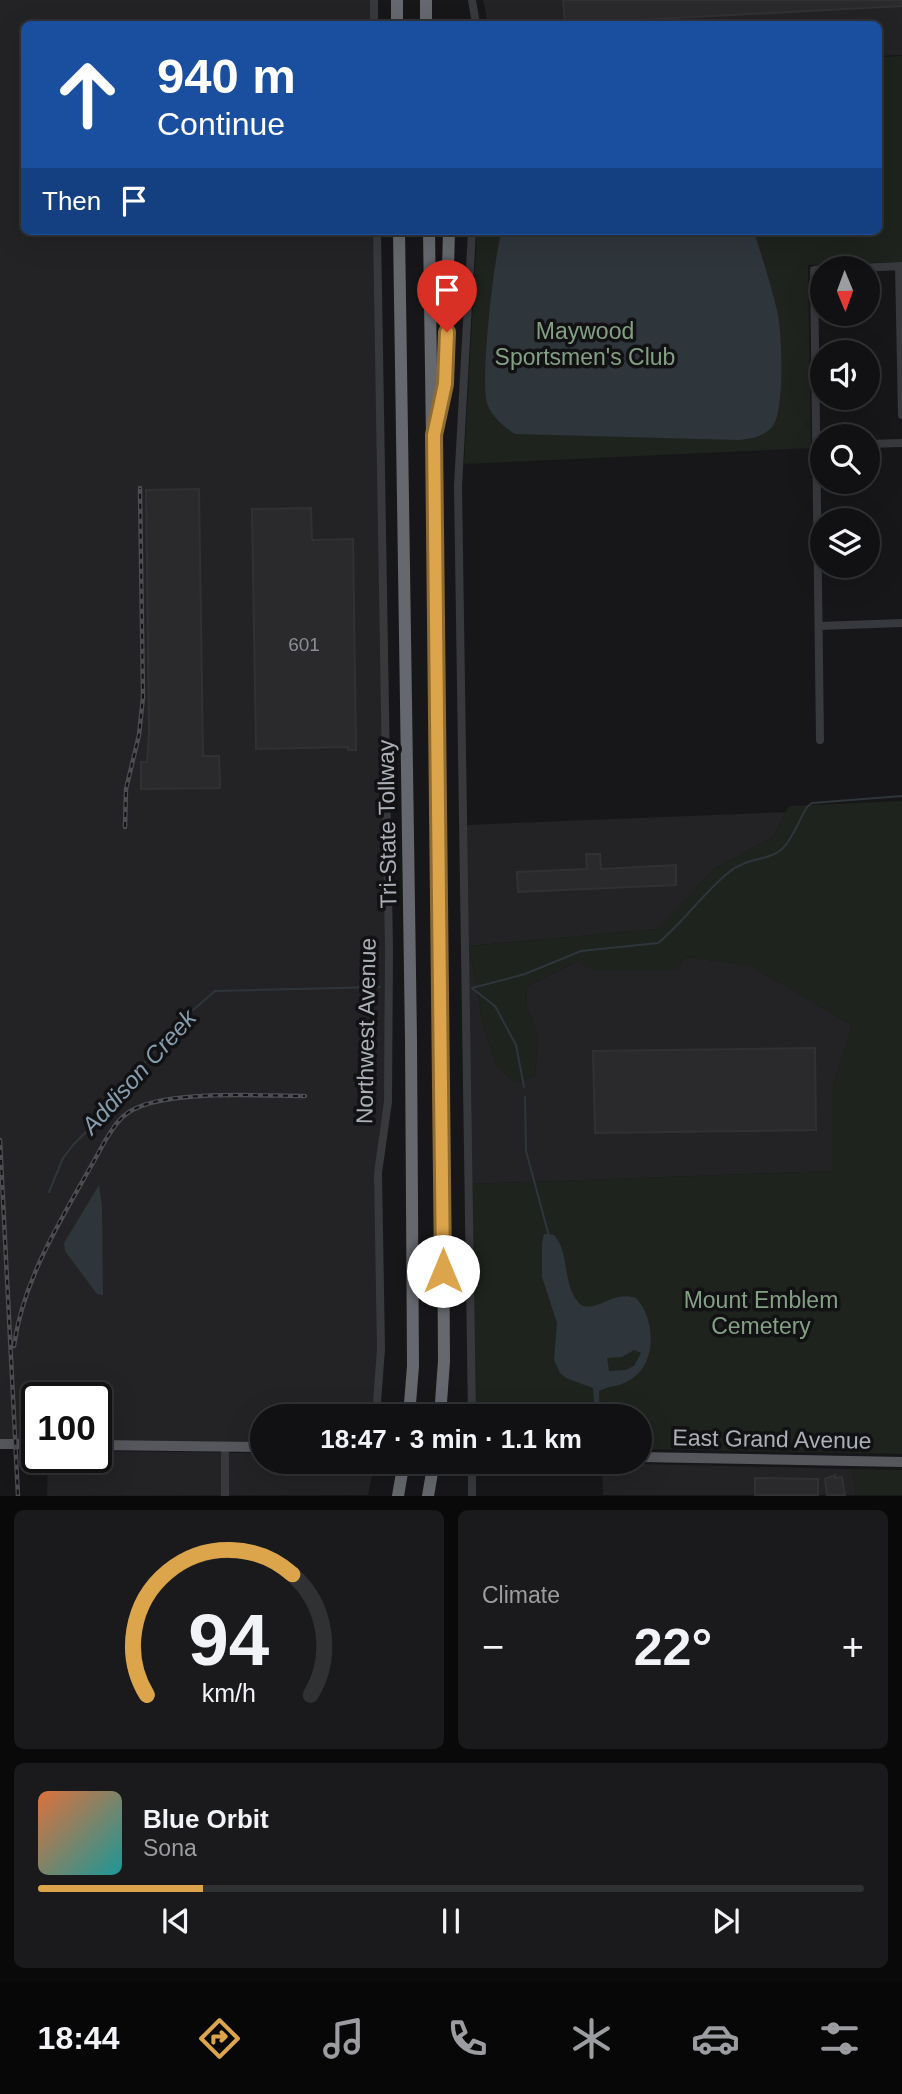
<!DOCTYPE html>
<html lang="en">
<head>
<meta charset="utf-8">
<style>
  body { margin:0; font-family:Helvetica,sans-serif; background:#1a1a1c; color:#f1f3f6; height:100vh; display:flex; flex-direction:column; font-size:26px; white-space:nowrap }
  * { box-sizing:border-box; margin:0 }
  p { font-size:23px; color:#9c9da0 }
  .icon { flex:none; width:38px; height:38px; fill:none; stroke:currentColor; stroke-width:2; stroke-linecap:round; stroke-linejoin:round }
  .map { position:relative; height:1496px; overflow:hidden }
  .side { display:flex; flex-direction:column; gap:14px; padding:14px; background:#09090a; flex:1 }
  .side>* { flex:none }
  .hud { position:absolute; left:21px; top:21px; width:861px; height:214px; border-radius:10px; box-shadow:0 7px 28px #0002,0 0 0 2px #303133; background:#1a4fa0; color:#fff; overflow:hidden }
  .needle { width:46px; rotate:179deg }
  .buttons { position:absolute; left:810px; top:256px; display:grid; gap:14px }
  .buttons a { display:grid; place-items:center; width:70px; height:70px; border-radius:50%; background:#111113; box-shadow:0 7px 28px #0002,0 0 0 2px #303133; font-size:35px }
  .speed { position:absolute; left:21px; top:1382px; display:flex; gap:14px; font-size:35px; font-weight:700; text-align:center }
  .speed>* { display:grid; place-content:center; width:91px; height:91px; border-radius:50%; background:#111113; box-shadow:0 7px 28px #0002,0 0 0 2px #303133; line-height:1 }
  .speed .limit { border:4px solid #111; border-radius:10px; background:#fff; color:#111 }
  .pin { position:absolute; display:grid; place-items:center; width:60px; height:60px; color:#fff; margin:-72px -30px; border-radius:50% 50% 50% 0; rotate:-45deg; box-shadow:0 0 7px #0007 }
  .pin .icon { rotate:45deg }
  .me { position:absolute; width:77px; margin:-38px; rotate:0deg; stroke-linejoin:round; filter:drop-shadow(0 0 5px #0008) }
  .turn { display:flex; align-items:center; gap:24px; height:147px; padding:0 21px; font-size:32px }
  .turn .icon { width:91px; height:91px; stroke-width:2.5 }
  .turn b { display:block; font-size:49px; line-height:60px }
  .then { display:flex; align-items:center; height:66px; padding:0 21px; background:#0003; gap:14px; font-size:26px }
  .big { font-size:52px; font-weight:800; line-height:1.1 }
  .side .card { flex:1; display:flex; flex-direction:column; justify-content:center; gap:10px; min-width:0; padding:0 24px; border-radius:10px; background:#1a1a1c }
  .side .dial { align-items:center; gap:0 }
  .dial svg { height:182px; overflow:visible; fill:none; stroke:#303133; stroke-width:7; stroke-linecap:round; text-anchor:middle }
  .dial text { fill:#f1f3f6; stroke:none }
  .song { display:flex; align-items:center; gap:21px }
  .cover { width:84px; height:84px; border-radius:10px; background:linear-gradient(135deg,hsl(20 70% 55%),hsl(180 70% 35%)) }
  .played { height:7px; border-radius:4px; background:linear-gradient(90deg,#dca54b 20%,#303133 20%) }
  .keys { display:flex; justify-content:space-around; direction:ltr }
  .heat { display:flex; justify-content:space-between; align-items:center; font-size:38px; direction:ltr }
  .side .tiles { flex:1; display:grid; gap:14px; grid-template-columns:1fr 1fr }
  .card:last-child { grid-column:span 2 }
  .trip { position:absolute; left:250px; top:1404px; width:402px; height:70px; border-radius:35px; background:#111113; box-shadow:0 7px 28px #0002,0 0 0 2px #303133; font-weight:800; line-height:70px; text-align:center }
  .dock { display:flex; height:112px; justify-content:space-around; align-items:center; background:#070708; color:#9c9da0 }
  .dock .icon { width:49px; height:49px }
  .dock .current { color:#dca54b }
  .dock b { font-size:32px; color:#f1f3f6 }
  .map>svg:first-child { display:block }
  .built { fill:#232325 }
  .green { fill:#1e231e }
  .water { fill:#2f363b; fill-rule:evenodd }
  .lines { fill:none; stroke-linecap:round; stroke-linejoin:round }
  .stream { stroke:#2f363b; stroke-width:2 }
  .building { fill:#2a2a2c; stroke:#313134; stroke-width:2 }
  .minor { stroke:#38393d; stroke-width:8 }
  .major { stroke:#55575c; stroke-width:10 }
  .highway { stroke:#65686e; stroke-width:12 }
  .rail-casing { stroke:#4c4d52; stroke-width:4.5 }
  .rail { stroke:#121214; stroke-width:2; stroke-dasharray:5; stroke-linecap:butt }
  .route-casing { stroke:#8f6b31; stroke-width:18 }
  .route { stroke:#dca54b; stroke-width:12 }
  .labels { text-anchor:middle; stroke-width:7; stroke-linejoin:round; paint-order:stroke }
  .number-label { font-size:19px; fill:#8a8d94 }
  .park-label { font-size:23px; fill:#84a084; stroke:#121214 }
  .street-label { font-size:23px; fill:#abafb7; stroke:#121214 }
  .water-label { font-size:24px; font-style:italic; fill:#869dae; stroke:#121214 }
</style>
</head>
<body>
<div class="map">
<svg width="902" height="1496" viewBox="0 0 902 1496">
  <rect width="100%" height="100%" fill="#171719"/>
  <path class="built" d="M0 0H374V24H24V231H377L388 1102 378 1173 381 1349 376 1416H262V1447L96 1444V1398H37V1443L0 1442Z
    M483 0H902V55L879 56 878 24H488Z
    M786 812 773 837 714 869 658 929 469 946 482 1019 496 1066 516 1082 535 1076 538 1036 527 1008 526 987 578 961 677 970 684 957 749 965 852 1025 832 1091 833 1171 470 1184 466 825Z
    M96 1451 262 1453V1461H375L368 1495 47 1496 48 1458H96Z
    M602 1463 852 1469 856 1495H603Z"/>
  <path class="green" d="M902 56V262L808 265 811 448 464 464 477 231H878L879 57Z
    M902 801V1454L641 1449 640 1416H475L470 1184 832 1171V1091L852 1025 749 965 684 957 677 970H592L578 961 526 987 527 1008 538 1036 535 1076 516 1082 496 1066 482 1019 469 946 657 929 714 869 773 837 789 806Z
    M852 1469 902 1470V1495H856Z"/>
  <path class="water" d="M502 231H754C762 258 772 287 778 315 782 334 785 414 772 427 763 437 750 439 738 440L515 434C504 427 491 416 487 403 480 382 494 254 502 231Z
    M99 1185 102 1207 103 1295 97 1294 65 1251 64 1243Z
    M544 1234 554 1235C571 1254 561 1286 581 1305 598 1313 611 1290 636 1298 655 1318 657 1360 634 1377 620 1388 610 1385 599 1391L600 1416H595L593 1388 566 1378 560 1373 554 1360 557 1323 542 1277V1244ZM634 1350 641 1353 634 1366 626 1370 609 1371 607 1358 622 1357Z"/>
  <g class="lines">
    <path class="stream" d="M472 988 525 974 581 951 658 943C684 922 702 894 728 873 746 857 769 861 782 849 793 839 799 820 807 807L812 803 902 796
      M473 989 495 1006 516 1045 524 1087
      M525 1097 526 1151 549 1236
      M49 1192 63 1158 73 1145 109 1109 170 1030 215 991 380 987"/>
  </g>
  <path class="building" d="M563 0H902V6L637 20V24H617V20L565 23Z
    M199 489 203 756H219L220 788 141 789V762H147L149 734 146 490Z
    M311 508 312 540 353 539 356 750H348V747L256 749 252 509Z
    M586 854H600L601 869 676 865V885L518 892 517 872 587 869Z
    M815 1048 816 1130 595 1133 593 1051Z
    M835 1475V1478L842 1477 845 1495H827L825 1479Z
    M755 1478 818 1479V1495H755Z"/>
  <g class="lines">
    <path class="minor" d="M374 0V24
      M472 0 476 24
      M472 231 458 486 472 1416
      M899 266 902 415
      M857 268 902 266
      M868 444 902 443
      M819 626 902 623
      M820 740 814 270 822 269
      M376 1416 381 1349 378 1173 388 1102 389 950 377 231
      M472 1461V1496
      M225 1496V1446"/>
    <path class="major" d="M0 1444H37
      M96 1445 262 1447
      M640 1457 902 1462"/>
    <path class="highway" d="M397 0V24
      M426 0V24
      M399 231 411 1040 413 1366 409 1416
      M429 231 443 1201 444 1361 440 1416
      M438 414 445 384 449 231
      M398 1496 404 1461
      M428 1496 434 1461"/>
    <defs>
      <path id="rail" d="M125 827 126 789 139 735 143 697 140 488
        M0 1140 18 1496
        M14 1346C24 1272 70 1206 105 1141 112 1130 118 1119 129 1112 164 1089 261 1096 305 1096"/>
    </defs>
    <use href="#rail" class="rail-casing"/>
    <use href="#rail" class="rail"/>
  </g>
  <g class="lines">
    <defs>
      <path id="route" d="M443 1271 434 435 445 384 447 332"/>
    </defs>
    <use href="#route" class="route-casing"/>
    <use href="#route" class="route"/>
  </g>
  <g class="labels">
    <g class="number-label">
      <text x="304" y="651">601</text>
    </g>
    <g class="park-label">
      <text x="585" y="339">Maywood<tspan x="585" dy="26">Sportsmen's Club</tspan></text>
      <text x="761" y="1308">Mount Emblem<tspan x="761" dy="26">Cemetery</tspan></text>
    </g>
    <g class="street-label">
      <text transform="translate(387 824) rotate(-91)" y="8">Tri-State Tollway</text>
      <text transform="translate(366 1031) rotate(-89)" y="8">Northwest Avenue</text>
      <text transform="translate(772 1439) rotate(1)" y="8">East Grand Avenue</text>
    </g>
    <g class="water-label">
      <text transform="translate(139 1072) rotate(-48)" y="8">Addison Creek</text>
    </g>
  </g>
</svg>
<div class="buttons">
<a><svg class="needle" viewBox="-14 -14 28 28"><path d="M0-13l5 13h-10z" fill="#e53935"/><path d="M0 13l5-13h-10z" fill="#9c9da0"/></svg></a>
<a><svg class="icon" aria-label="sound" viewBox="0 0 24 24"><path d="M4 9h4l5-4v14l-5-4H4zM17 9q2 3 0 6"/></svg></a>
<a><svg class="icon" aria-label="search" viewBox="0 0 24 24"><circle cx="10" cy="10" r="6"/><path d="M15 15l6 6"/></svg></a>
<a><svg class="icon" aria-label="layers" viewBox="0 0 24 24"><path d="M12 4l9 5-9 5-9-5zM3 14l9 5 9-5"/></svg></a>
</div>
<div class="speed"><div class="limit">100</div></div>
<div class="pin" style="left:447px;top:332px;background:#d93025"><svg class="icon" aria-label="arrive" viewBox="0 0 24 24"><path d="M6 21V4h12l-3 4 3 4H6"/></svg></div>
<svg class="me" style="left:443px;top:1271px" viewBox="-20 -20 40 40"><circle r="19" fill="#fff"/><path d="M0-13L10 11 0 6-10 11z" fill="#dca54b"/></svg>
<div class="trip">18:47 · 3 min · 1.1 km</div>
<div class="hud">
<div class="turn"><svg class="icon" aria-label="ahead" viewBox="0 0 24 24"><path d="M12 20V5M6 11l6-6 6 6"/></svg><div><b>940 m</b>Continue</div></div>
<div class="then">Then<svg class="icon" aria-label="arrive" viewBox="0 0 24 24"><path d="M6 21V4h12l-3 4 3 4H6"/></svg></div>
</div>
</div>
<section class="side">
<div class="tiles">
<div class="card dial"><svg viewBox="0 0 100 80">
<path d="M14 69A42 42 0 1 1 86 69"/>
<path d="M14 69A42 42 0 0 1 78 16" stroke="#dca54b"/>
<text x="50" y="56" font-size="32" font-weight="700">94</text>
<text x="50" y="72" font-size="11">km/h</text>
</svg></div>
<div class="card"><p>Climate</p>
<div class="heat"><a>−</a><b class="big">22°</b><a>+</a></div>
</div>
<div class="card">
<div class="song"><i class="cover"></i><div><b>Blue Orbit</b><p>Sona</p></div></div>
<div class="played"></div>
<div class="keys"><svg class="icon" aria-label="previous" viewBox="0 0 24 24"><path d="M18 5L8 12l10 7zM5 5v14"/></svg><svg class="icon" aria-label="pause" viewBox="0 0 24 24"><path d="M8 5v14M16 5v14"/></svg><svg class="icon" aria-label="next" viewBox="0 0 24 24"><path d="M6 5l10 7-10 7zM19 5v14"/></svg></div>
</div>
</div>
</section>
<nav class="dock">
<b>18:44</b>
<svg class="icon current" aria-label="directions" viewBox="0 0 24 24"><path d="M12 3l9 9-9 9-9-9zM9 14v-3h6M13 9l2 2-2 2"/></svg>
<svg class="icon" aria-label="music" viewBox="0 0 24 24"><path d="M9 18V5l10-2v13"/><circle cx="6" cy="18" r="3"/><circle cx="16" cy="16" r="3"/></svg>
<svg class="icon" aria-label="phone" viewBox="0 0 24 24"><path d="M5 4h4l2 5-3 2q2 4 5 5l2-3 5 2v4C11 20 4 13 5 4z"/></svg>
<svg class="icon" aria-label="climate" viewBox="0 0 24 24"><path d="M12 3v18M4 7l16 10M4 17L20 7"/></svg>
<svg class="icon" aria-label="car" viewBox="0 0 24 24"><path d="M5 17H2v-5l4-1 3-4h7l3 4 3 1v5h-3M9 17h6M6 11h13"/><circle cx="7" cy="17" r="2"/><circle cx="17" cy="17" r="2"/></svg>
<svg class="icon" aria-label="filters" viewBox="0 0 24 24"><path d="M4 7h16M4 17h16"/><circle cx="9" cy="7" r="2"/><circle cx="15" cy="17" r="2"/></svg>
</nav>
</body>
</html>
